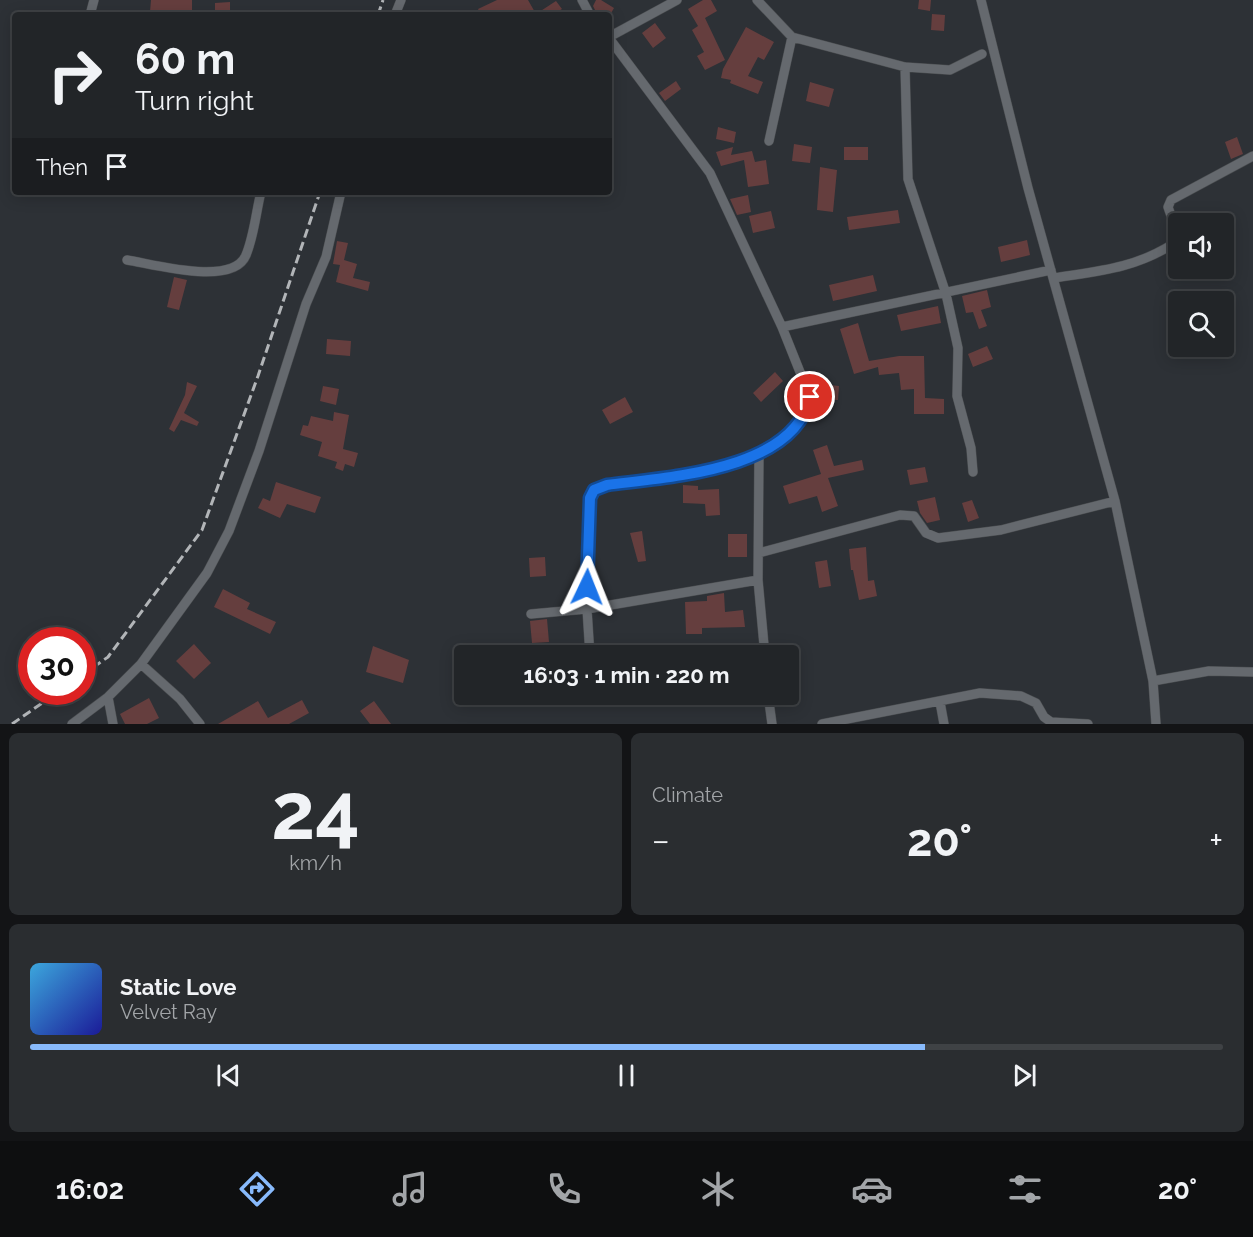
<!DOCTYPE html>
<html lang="en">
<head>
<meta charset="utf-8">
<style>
  body { margin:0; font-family:Raleway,sans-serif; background:#2a2d30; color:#f1f3f6; height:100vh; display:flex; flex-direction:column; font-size:22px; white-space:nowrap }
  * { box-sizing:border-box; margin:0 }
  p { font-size:20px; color:#a2a5a8 }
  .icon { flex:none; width:33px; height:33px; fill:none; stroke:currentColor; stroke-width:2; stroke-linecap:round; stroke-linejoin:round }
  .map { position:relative; height:724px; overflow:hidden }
  .sheet { display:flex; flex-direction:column; gap:9px; padding:9px; background:#131416; flex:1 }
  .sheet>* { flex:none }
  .guide { position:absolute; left:12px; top:12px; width:600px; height:183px; border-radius:6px; box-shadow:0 3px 15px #0003,0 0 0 2px #3f4245; background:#222528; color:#f1f3f6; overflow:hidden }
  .tools { position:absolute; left:1168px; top:213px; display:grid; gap:12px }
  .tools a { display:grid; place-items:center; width:66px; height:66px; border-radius:6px; background:#222528; box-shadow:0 3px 15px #0003,0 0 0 2px #3f4245; font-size:30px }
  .speed { position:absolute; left:18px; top:627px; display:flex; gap:12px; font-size:30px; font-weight:700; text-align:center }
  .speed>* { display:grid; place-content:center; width:78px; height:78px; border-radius:50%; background:#222528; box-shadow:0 3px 15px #0003,0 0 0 2px #3f4245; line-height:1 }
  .speed .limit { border:9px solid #d22; background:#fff; color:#111 }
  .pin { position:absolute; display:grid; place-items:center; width:51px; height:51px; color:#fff; margin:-26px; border:3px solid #fff; border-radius:50%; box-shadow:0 2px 6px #0007 }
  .me { position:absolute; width:66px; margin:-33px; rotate:2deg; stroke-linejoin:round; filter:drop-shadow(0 0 4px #0008) }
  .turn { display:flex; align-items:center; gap:21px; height:126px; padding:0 24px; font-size:27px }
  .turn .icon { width:78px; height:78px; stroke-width:2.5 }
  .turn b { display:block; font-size:42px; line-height:51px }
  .then { display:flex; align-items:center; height:57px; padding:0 24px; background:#0003; gap:12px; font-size:22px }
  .big { font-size:45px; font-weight:700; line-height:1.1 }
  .sheet .widget { flex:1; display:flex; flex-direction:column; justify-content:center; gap:9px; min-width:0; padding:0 21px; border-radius:9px; background:#2a2d30 }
  .sheet .dial { align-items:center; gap:0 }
  .dial b { font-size:78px; line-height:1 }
  .song { display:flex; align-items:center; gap:18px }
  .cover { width:72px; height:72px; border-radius:9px; background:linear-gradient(135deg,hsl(200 70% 55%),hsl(240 70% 35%)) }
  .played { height:6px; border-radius:3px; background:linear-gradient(90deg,#88bafc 75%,#3f4245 75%) }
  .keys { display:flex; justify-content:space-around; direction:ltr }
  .heat { display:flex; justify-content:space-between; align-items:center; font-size:33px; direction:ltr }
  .sheet .tiles { flex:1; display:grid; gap:9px; grid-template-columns:1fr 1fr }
  .widget:last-child { grid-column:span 2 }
  .trip { position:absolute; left:454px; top:645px; width:345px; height:60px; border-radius:6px; background:#222528; box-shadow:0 3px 15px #0003,0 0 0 2px #3f4245; font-weight:700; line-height:60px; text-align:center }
  .tabs { display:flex; height:96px; justify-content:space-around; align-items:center; background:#0e0f10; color:#a2a5a8 }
  .tabs .icon { width:42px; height:42px }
  .tabs .on { color:#88bafc }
  .tabs b { font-size:27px; color:#f1f3f6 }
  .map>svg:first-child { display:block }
  .building { fill:#653e3e }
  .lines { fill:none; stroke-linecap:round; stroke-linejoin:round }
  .minor-casing { stroke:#494c4f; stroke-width:10 }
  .minor { stroke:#65696e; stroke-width:9 }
  .rail { stroke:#b2b5b8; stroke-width:3; stroke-dasharray:9 4.5; stroke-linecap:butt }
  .route-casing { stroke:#114b97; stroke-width:15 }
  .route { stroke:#1a73e8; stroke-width:10 }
</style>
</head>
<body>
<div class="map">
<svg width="1253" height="724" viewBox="0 0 1253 724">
  <rect width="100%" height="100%" fill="#2d3136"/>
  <path class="building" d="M151 0H192V12H150Z
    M497 0H528L536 14 556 1 562 9 552 15H481L478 9Z
    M596 0H601L614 8 610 15 597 14 593 6Z
    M703 0H711L717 11 705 18 725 60 705 70 697 56 704 52 692 30 698 26 688 9Z
    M919 0H931L930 11 918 9Z
    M230 2V14H215V3Z
    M932 14 945 15 944 31 931 30Z
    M655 23 666 38 653 48 642 33Z
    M746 27 774 42 764 60 758 57 748 76 763 82 758 94 730 83 731 80 721 78 723 69Z
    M676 81 681 89 665 101 659 93Z
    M810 82 834 89 829 107 806 101Z
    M718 127 736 132 734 143 716 139Z
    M1237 137 1243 154 1231 159 1225 142Z
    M794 144 812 147 810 163 792 161Z
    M733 147 731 155 752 151 755 162 766 160 769 184 748 187 744 160 721 166 716 152Z
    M844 147H868V160H844Z
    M820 167 837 170 833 212 817 210Z
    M748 195 751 212 737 215 730 199Z
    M898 210 900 223 849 230 847 217Z
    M771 211 775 228 753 233 749 216Z
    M1027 240 1030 255 1001 262 998 247Z
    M337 241 348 243 344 260 357 264 353 278 370 282 368 291 336 282 340 265 333 264Z
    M873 275 877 291 833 301 829 285Z
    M174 277 187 280 179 310 167 307Z
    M987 290 991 307 981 310 987 326 979 329 973 312 966 313 962 296Z
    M938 306 941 323 901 331 897 315Z
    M858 323 869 361 899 356H924L925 398 944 399V414H914V389L901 390 899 373 879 375 878 367 854 374 840 329Z
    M327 339 351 341 350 356 326 354Z
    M987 346 993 359 973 367 968 354Z
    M775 372 783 381 761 402 753 393Z
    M187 382 197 386 184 413 199 422 197 426 181 420 174 432 169 429 185 395Z
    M830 385 839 386 838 400H829Z
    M323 386 339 389 336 405 320 401Z
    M625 397 633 412 610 424 602 410Z
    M334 412 349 415 343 449 358 453 354 467 345 464 343 471 335 468 337 462 318 456 322 442 300 435 303 425 308 426 311 416 333 421Z
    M827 445 834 466 862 460 864 470 828 478 838 506 822 512 817 496 789 504 783 486 821 474 813 450Z
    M925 467 928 482 910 485 907 470Z
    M276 482 321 497 315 513 287 504 280 518 258 508 263 498 270 501Z
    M683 485 698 486V490L719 489 720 515 706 516 705 504 683 503Z
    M935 497 940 520 927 523 920 513 917 501Z
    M972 500 979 518 968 522 962 503Z
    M642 531 646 561 638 562 630 533Z
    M728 534H747V557H728Z
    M866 547 868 581 874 580 877 596 859 600 853 570H851L849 549Z
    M545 557 546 576 530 577 529 558Z
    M827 560 831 586 819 588 815 562Z
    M223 589 250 603 247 609 276 622 270 634 214 607Z
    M724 593 725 612 743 610 745 627 702 628V634H686L685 602 707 601V596Z
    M547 619 549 642 532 643 530 621Z
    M194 644 211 663 194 679 176 661Z
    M373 646 409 660 403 683 366 672Z
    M733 694H760V699L734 703Z
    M149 698 159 718 147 724H125L120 714Z
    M302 700 309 713 289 724H218L258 701 268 718Z
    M374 701 391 724H370L360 711Z"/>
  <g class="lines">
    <defs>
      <path id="minor" d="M582 0 590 15
        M757 0 792 37 905 67 950 70 982 54
        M981 0 1028 188 1115 501 1153 681 1156 724
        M90 15 94 0
        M395 15 401 0
        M609 37 677 0
        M905 67 908 179 946 294 958 348 957 396 971 448 973 472
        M769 141 792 37
        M127 260C153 264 233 287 246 255 254 236 256 212 261 192
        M1054 278C1098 271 1133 269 1173 244L1174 224 1168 207 1171 200 1253 156
        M782 327 1051 270
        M759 455 758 580 765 656
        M759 553 900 515 914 516 926 533 938 538 1001 530 1115 501
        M531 614 587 609 758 580
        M590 656 587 609 590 498 599 487 607 485C667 477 795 472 810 397L782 327 710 173 609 38
        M141 664 180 699 200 724
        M1153 681 1209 671 1253 672
        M768 694 772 724
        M108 697 113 724
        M940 702 944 724
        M72 724 108 697 141 664 207 573 229 531 259 451 306 304 326 257 341 192
        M822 724 980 693 1021 696 1036 703 1044 717 1051 722 1088 724"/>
    </defs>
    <use href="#minor" class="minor-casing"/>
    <use href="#minor" class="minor"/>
    <path class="rail" d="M378 15 383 0
      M82 675 108 657 202 530 258 376 320 192
      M12 724 58 692"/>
  </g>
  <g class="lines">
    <defs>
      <path id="route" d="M587 587 590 498 594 490 607 485C667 477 794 471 810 397"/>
    </defs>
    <use href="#route" class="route-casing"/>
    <use href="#route" class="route"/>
  </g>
</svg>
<div class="tools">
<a><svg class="icon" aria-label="sound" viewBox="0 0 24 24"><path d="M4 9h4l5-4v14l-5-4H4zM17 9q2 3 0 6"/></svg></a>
<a><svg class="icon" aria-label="search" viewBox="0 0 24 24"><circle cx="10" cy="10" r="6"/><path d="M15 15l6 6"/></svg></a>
</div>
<div class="speed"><div class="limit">30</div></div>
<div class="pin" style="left:810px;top:397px;background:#d93025"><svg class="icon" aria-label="arrive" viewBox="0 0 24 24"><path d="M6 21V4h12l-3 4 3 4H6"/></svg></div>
<svg class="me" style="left:587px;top:587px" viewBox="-20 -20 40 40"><path d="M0-17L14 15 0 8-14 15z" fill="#1a73e8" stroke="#fff" stroke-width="4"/></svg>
<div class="trip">16:03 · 1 min · 220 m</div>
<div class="guide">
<div class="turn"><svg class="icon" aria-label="right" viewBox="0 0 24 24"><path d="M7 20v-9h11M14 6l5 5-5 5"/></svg><div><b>60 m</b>Turn right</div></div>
<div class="then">Then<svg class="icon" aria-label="arrive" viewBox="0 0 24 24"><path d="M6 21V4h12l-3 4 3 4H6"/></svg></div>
</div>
</div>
<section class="sheet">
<div class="tiles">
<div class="widget dial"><b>24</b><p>km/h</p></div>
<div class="widget"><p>Climate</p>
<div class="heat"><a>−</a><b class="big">20°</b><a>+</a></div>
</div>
<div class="widget">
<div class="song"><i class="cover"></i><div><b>Static Love</b><p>Velvet Ray</p></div></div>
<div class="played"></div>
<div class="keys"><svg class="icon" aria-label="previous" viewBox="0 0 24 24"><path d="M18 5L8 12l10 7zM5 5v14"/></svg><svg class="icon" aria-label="pause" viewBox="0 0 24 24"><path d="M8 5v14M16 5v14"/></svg><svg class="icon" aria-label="next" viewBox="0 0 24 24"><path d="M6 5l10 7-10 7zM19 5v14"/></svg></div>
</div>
</div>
</section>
<nav class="tabs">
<b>16:02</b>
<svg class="icon on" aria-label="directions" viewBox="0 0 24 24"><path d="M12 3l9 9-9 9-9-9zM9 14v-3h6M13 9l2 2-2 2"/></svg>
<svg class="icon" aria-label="music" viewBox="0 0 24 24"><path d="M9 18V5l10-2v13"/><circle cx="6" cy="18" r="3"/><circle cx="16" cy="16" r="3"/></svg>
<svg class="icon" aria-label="phone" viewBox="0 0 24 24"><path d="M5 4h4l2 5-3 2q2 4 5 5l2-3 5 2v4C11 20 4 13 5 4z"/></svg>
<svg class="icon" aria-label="climate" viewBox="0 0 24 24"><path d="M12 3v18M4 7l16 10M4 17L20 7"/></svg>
<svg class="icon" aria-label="car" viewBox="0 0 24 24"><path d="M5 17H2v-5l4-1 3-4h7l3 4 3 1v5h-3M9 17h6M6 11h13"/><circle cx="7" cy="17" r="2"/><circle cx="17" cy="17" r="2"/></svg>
<svg class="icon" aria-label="filters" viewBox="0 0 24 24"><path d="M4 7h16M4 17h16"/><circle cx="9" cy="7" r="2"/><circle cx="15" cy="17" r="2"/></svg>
<b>20°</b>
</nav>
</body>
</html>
